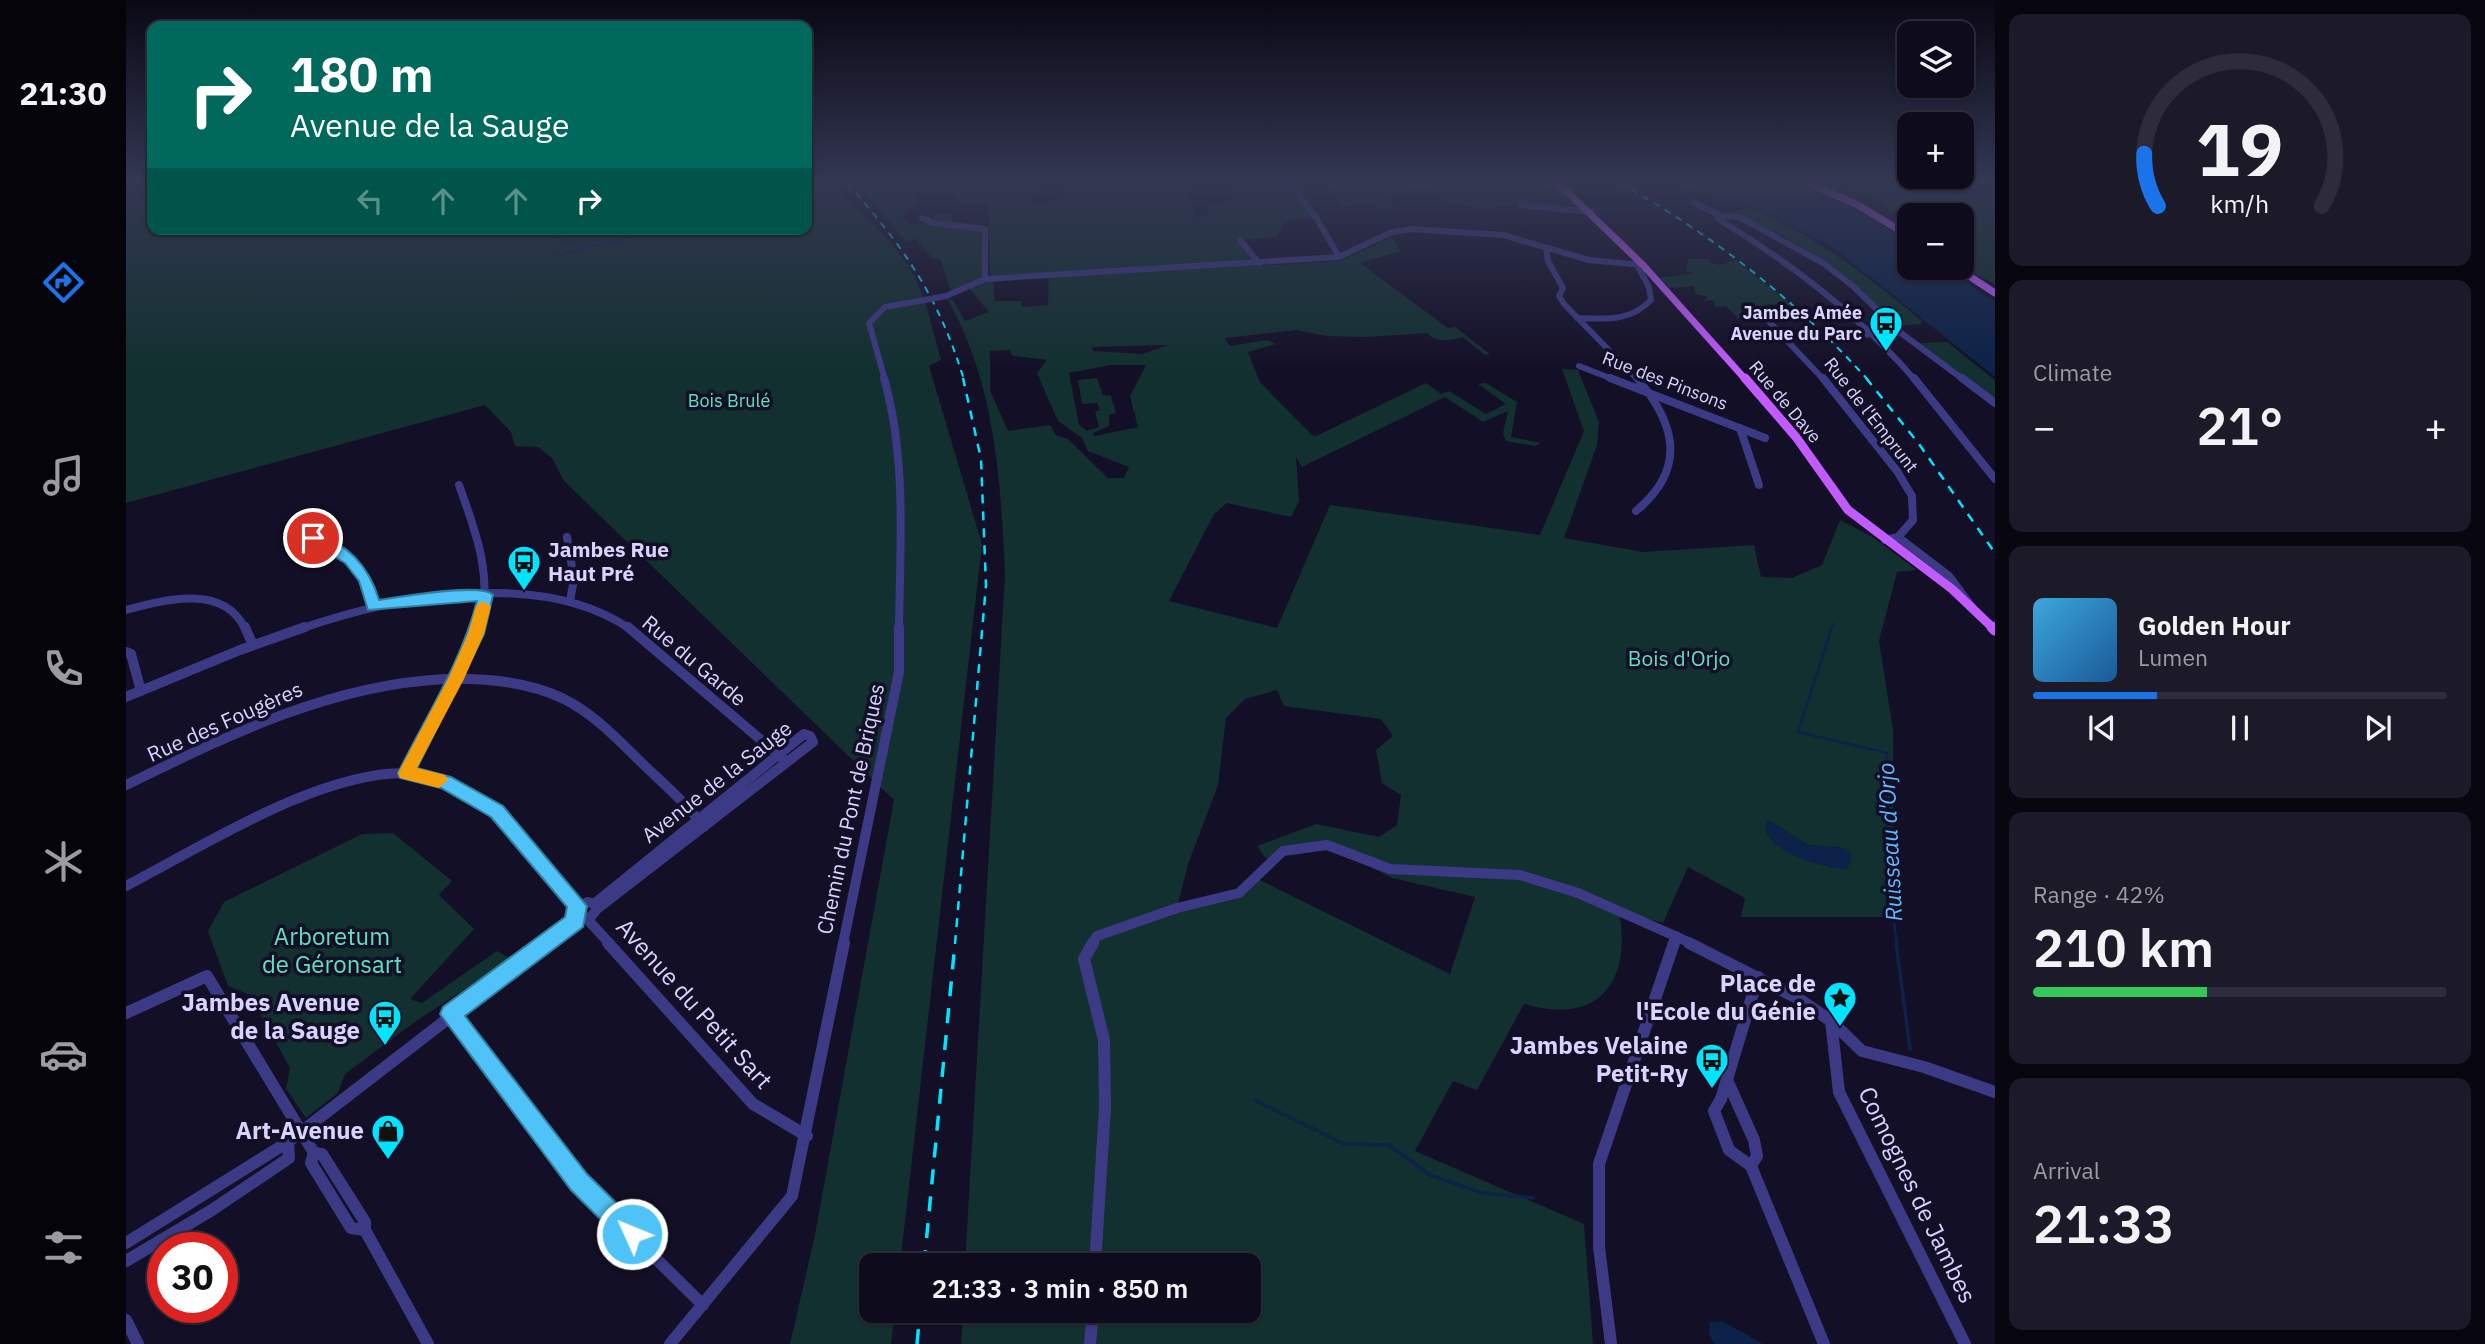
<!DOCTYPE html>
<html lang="en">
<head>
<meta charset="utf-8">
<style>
  body { margin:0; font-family:"IBM Plex Sans",sans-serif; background:#1c1929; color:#f1f3f6; height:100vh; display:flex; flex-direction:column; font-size:26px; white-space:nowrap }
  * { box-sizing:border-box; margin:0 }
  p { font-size:23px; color:#9b9ba3 }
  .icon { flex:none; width:38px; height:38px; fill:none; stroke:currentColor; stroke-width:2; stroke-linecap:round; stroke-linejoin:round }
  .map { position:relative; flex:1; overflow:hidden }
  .drawer { display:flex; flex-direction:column; gap:14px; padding:14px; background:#08060f; width:490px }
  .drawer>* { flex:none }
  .hud { position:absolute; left:21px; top:21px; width:665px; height:214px; border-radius:14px; box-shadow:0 2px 5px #0004,0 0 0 2px #2e2b3b; background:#00695c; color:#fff; overflow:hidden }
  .fabs { position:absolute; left:1771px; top:21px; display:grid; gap:14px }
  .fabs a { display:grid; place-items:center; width:77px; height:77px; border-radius:14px; background:#0e0b1c; box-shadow:0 2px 5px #0004,0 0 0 2px #2e2b3b; font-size:35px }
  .speed { position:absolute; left:21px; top:1232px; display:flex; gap:14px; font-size:35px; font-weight:700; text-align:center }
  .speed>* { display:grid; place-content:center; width:91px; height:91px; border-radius:50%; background:#0e0b1c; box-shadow:0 2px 5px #0004,0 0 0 2px #2e2b3b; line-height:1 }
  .speed .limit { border:10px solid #d22; background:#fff; color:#111 }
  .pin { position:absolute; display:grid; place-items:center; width:60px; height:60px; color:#fff; margin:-30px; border:4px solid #fff; border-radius:50%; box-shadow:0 2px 7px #0007 }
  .me { position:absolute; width:77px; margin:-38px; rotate:314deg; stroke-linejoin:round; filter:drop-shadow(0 0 5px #0008) }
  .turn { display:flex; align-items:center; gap:24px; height:147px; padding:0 28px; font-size:32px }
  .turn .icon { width:91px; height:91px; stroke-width:2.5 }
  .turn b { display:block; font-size:49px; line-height:60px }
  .lanes { display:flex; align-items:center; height:66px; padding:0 28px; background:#0003; justify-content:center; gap:35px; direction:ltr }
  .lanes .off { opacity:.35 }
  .big { font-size:52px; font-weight:600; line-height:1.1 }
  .drawer .tile { flex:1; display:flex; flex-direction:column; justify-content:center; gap:10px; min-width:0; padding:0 24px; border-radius:14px; background:#1c1929 }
  .drawer .dial { align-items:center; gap:0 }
  .dial svg { height:182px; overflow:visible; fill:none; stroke:#2e2b3b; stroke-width:7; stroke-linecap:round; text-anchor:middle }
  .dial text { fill:#f1f3f6; stroke:none }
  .song { display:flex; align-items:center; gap:21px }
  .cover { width:84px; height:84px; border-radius:10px; background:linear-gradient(135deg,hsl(200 70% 55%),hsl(210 70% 35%)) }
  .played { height:7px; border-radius:4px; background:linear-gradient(90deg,#1a73e8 30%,#2e2b3b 30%) }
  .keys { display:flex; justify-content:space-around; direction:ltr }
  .heat { display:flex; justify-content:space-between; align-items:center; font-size:38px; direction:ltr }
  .charge { height:10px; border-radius:5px; background:linear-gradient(90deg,#34c759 42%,#2e2b3b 0) }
  .trip { position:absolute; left:733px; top:1253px; width:402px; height:70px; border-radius:14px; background:#0e0b1c; box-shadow:0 2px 5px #0004,0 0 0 2px #2e2b3b; font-weight:600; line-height:70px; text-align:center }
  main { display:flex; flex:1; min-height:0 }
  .tab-bar { display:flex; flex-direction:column; width:126px; justify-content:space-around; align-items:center; background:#06040b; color:#9b9ba3 }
  .tab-bar .icon { width:49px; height:49px }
  .tab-bar .selected { color:#1a73e8 }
  .tab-bar b { font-size:32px; color:#f1f3f6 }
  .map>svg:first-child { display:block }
  .green { fill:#12302f; fill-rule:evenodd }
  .water { fill:#0c2248 }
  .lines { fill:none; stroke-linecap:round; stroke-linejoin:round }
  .stream-far2 { stroke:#0c2248; stroke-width:2 }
  .stream-far1 { stroke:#0c2248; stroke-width:2.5 }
  .stream { stroke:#0c2248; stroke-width:3.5 }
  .minor-far3 { stroke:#3d3a85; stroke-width:6 }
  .minor-far2 { stroke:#3d3a85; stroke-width:8 }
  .minor-far1 { stroke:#3d3a85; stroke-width:10 }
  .minor { stroke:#3d3a85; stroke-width:12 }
  .major-far2 { stroke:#c25bff; stroke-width:7 }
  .major-far1 { stroke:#c25bff; stroke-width:9 }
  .major { stroke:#c25bff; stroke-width:11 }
  .rail-far2 { stroke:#00e5ff; stroke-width:2; stroke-dasharray:7 6; stroke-linecap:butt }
  .rail-far1 { stroke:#00e5ff; stroke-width:2.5; stroke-dasharray:9 8; stroke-linecap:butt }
  .rail { stroke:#00e5ff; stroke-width:3.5; stroke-dasharray:15 12; stroke-linecap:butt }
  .minor-bridge { stroke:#3d3a85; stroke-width:6 }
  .route { fill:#4fc3f7; stroke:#337fa1; stroke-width:2 }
  .slow { fill:#f59e0b }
  .labels { text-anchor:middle; stroke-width:7; stroke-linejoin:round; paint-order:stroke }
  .far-poi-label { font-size:18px; font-weight:bold; fill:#d9d4ff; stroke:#130f26; text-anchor:end }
  .far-street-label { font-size:18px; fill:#d9d4ff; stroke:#130f26 }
  .far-park-label { font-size:18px; fill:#5fe0c0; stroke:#130f26 }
  .poi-label { font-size:21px; font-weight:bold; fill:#d9d4ff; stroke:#130f26; text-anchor:start }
  .park-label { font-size:21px; fill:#5fe0c0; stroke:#130f26 }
  .street-label { font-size:21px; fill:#d9d4ff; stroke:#130f26 }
  .water-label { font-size:23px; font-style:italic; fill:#62b6ff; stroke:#130f26 }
  .near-park-label { font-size:24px; fill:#5fe0c0; stroke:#130f26 }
  .near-poi-label { font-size:24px; font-weight:bold; fill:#d9d4ff; stroke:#130f26; text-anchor:end }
  .near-street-label { font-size:24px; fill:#d9d4ff; stroke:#130f26 }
</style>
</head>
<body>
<main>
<nav class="tab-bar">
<b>21:30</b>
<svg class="icon selected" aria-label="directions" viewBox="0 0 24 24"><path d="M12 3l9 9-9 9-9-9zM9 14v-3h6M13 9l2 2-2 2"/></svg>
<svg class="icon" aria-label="music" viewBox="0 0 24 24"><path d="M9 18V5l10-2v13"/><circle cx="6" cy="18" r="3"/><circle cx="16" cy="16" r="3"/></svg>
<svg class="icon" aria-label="phone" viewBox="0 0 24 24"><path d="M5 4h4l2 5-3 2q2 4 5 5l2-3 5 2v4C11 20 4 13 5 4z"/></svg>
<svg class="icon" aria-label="climate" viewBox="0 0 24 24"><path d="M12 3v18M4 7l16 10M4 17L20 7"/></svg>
<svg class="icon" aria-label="car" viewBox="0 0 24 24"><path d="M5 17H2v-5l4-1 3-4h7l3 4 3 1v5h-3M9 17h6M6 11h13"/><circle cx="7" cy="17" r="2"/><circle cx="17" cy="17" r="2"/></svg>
<svg class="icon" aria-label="filters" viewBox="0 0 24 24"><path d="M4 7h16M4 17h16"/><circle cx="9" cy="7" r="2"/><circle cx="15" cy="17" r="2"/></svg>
</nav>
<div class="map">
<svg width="1869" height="1344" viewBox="0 0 1869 1344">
  <rect width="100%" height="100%" fill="#130f26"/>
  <path class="green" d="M0 183H26V229H681V183H702C732 210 770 241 789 278 802 304 807 332 815 360L803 366 856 544 774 1265H746V1311H769L765 1344H664L689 1235 768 800 438 481 426 458 412 447 389 446 385 432 359 405 0 503Z
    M730 183H911L912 191 905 195 907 204 937 201 939 186 943 183H1059L1070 218 1082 214V205L1106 201 1107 186 1179 183 1159 186 1166 194 1175 196 1190 217C1171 219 1158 216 1151 237L1115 240 1131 266 1215 261 1265 237 1275 251 1234 263 1322 328 1329 327 1364 354 1359 355 1337 337C1323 341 1311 343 1301 333L1240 337 1201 336 1170 330 1099 338 1104 346 1141 340 1150 344 1122 352 1134 382 1188 437 1300 383 1315 394 1323 391 1360 414 1380 404 1352 384 1360 383 1391 402 1385 437 1415 443 1409 446 1380 441 1377 433 1382 411 1357 422 1319 397 1176 467 1170 457 1173 501 1165 517 1101 503 1088 514 1043 601 1151 628 1204 505 1414 535 1458 431 1436 369 1452 370 1473 422 1471 445 1438 538 1517 552 1628 545 1635 577 1666 578 1696 565 1714 520 1745 536 1791 570 1771 572 1753 641 1767 730 1768 878 1772 917H1615L1619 898 1562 867 1537 923 1493 911C1506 982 1473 1026 1398 1004L1351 1090 1327 1081 1289 1151 1458 1224 1467 1344H835L837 1311H1124V1265H839L879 575C875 480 869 383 821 298L827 300 839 321 863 312 842 287 826 294 814 259 806 258 790 239 782 242 777 238ZM796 191 828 194 832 203 861 204C865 227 861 251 865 275L923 273 922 305 896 307 895 301H869L867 279H859L856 228 826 222V213H809L808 223 784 224 776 218 778 212 793 201 787 197ZM1042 345 1016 354 967 351 966 347ZM883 350 887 356 921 360 911 373 932 421 956 438 962 451 1003 467 998 478H982L942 439 930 435 924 425 882 431 864 390V351ZM985 365H1020L1004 396 1012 427 969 436 967 433 983 426V415L990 413 985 396 977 395 971 378 952 380 956 404 971 403 974 410 969 412 973 427 961 431 953 425 943 373ZM1151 690 1158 706 1255 719 1267 736 1250 750 1256 783 1275 795 1271 825 1253 837 1190 824 1131 846 1144 864 1157 851 1201 845 1266 878 1349 897 1324 974 1130 878 1113 893 1051 908 1062 864 1092 785 1100 718 1119 699ZM1642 820 1682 845 1718 848 1707 868C1683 860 1650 854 1639 829Z
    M1196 183H1408L1405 188 1439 194 1361 209 1320 203 1301 186 1278 187 1277 194 1260 196 1269 208 1253 211 1247 203 1214 207 1210 190Z
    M1712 183H1792L1827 195 1869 194V284L1836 267V215H1783V221L1752 199Z
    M1623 208C1688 234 1741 276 1795 320V324L1771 326C1721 277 1668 232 1599 212Z
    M1562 259H1584V263L1594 265 1609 260 1666 305 1642 304 1630 314 1612 318 1600 306 1590 307 1587 300 1577 301 1582 297 1569 294 1568 286 1544 288 1534 278 1569 273 1560 271Z
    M1821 342 1869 380V399L1791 343Z
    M267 833 326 881 313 895 348 929 284 999 296 1003 371 951 385 959 293 1019 219 1074 212 1093 180 1118 160 1089 164 1068 124 995 102 986 82 931 98 902 236 834Z"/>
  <path class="water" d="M1545 183H1670L1749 220 1783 244V268H1819L1869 302V377L1705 246 1634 210Z
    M1642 820 1682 845 1718 848 1725 854V863L1720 869C1693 867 1651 855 1639 829Z
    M1596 1321 1637 1344H1589L1583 1335 1584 1322Z"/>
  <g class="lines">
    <path class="stream-far2" d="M1314 183 1332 189 1339 196 1394 203
      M1407 203 1439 206
      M1463 209 1512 204 1530 207
      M374 229 424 235 457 246 483 244 526 229
      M431 256 462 246"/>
    <path class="stream-far1" d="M1707 624 1672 732 1761 753V870L1771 944"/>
    <path class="stream" d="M1770 943 1784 1049
      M1129 1100 1218 1144 1263 1145 1304 1175 1356 1193 1407 1198"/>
    <path class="minor-far3" d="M1163 183 1190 217 1213 257
      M1419 183 1445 193
      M1566 202 1596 216 1613 217 1697 263 1728 287 1775 333 1838 380
      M1394 205 1465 212
      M1596 216 1592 219C1665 263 1733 315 1789 380
      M796 218 808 223 859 229V279
      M1114 240 1133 263
      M1420 248 1422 261 1437 288 1433 296 1438 304 1512 380
      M820 296 859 279 1213 257 1266 232 1286 229 1377 235 1463 260 1517 265
      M1634 312 1698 380
      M1451 318C1479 319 1504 322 1525 300L1523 287 1511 265
      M1709 336 1775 333
      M1660 337 1698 336
      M1453 366 1489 380
      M759 380 743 323 759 307 799 300"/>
    <path class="minor-far2" d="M758 378C781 459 774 546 773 629
      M1484 378 1639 438
      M1697 378 1771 471 1786 496 1787 520 1772 537 1759 540
      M1788 378 1869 479
      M1836 378 1869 403
      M1614 428 1633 485
      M333 485C350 532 368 579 353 629
      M1510 511C1562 468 1549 423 1511 378
      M164 529C210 547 231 557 248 606
      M441 537 448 579 444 601
      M1772 537 1823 576 1846 607
      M0 610C37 600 98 583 119 629
      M174 629C269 596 415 568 504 629"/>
    <path class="minor-far1" d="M119 627 126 643
      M502 627 661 762
      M0 652 5 654 15 691
      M0 697 114 650 179 627
      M280 773 329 684 353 627
      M0 785C103 735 203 685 319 679 359 678 402 681 438 699 470 715 494 742 519 766 540 786 561 804 578 827
      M0 886C77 846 192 772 280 773 310 773 341 789 364 806 399 833 424 872 452 906
      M450 920 465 917 471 909 687 742 684 736 678 734 468 904
      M450 920 447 914 452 906 462 902 468 904
      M462 920 484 944
      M417 944 450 920
      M717 944 773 672V627
      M966 944 971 936 1051 908 1113 893 1157 851 1201 845 1264 869 1394 875 1452 893 1567 944
      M1547 944 1550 936"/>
    <path class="minor" d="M482 943 627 1104 681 1136
      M967 943 958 959 978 1040 979 1107 969 1265
      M1563 943 1673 999 1705 1021 1736 1051 1798 1067 1869 1092
      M1632 977 1595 1099 1588 1111 1603 1150 1625 1166 1698 1344
      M0 1013 81 976 188 1153
      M324 1014 452 1182 577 1305
      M1705 1021 1713 1092 1839 1344
      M1601 1080 1628 1140 1631 1156 1625 1166
      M188 1153 196 1154 239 1222V1230L225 1228 185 1163Z
      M239 1230 302 1344
      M0 1243 162 1142 420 943
      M0 1261 86 1210 163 1158 162 1142
      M0 1320 12 1344
      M544 1344 666 1196 718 943
      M964 1344 967 1311
      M1485 1344 1473 1247V1164L1548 943"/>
    <path class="major-far2" d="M1432 183 1517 265 1620 380
      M1682 183 1732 205 1783 236
      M1831 268 1869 293"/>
    <path class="major-far1" d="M1619 378 1670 437 1722 510 1826 589 1868 629"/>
    <path class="major" d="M1866 627 1869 630"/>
    <path class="rail-far2" d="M721 183C778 247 813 297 838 380
      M1494 183C1588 236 1670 300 1742 380"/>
    <path class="rail-far1" d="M1740 378 1793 444 1869 553
      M829 944 860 585 855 459 837 378"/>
    <path class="rail" d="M798 1265 829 943
      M791 1344 794 1311"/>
    <path class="minor-bridge" d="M799 300 820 296"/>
  </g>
  <linearGradient id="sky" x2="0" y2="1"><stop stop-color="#0a0815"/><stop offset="0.49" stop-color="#333752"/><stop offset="1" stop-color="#333752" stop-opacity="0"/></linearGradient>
  <rect width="1869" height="371" fill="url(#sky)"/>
  <path class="route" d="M187 533C221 543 243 566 253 600 273 597 356 582 367 595L358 634 291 768 325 777 377 806 461 906 457 927 339 1016 461 1174 514 1226 518 1234 514 1243 506 1246 498 1243 445 1190 314 1014 317 1007 439 917 441 907 365 817 315 788 274 778 272 773C300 716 335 663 351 601L242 610 233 581 219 563 182 541V534Z"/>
  <path class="slow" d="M357 601 365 606 358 634 338 679 291 768 319 775 322 780 313 788 274 778 272 773 322 679 342 634 350 606Z"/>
  <defs>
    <symbol id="bus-pin" viewBox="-11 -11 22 30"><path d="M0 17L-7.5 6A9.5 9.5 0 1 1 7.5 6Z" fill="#00e5ff" stroke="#130f26"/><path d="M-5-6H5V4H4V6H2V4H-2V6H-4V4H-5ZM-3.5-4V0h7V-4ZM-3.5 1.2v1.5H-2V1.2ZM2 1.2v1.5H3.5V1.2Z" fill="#111"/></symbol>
    <symbol id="sight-pin" viewBox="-11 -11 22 30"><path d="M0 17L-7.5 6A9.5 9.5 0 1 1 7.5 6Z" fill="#00e5ff" stroke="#130f26"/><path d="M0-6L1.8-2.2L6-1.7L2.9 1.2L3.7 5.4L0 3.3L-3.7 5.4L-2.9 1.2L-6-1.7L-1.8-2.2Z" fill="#111"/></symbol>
    <symbol id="shop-pin" viewBox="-11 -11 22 30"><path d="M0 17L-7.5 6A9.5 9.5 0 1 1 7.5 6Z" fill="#00e5ff" stroke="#130f26"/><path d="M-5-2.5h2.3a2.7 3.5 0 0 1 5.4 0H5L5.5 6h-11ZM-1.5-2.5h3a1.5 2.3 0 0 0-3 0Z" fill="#111"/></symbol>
  </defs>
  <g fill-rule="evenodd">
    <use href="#bus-pin" x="1741" y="304" width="38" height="52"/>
    <use href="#bus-pin" x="379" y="543" width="38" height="52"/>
    <use href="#sight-pin" x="1695" y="979" width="38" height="52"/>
    <use href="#bus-pin" x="240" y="998" width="38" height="52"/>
    <use href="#bus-pin" x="1567" y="1041" width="38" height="52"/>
    <use href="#shop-pin" x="243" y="1112" width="38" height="52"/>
  </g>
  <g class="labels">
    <g class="far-poi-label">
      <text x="1736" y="319">Jambes Amée<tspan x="1736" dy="21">Avenue du Parc</tspan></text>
    </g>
    <g class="far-street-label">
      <text transform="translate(1539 381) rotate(21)" y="6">Rue des Pinsons</text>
      <text transform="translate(1659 402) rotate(50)" y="6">Rue de Dave</text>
      <text transform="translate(1745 415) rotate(52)" y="6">Rue de l'Emprunt</text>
    </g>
    <g class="far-park-label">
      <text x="603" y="407">Bois Brulé</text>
    </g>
    <g class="poi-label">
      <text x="422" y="557">Jambes Rue<tspan x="422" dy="24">Haut Pré</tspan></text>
    </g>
    <g class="park-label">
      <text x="1553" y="666">Bois d'Orjo</text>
    </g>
    <g class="street-label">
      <text transform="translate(568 661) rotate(40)" y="7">Rue du Garde</text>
      <text transform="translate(99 722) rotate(-24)" y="7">Rue des Fougères</text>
      <text transform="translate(591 782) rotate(-38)" y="7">Avenue de la Sauge</text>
      <text transform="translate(725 809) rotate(-78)" y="7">Chemin du Pont de Briques</text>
    </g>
    <g class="water-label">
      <text transform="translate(1764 842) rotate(-93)" y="8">Ruisseau d'Orjo</text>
    </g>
    <g class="near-park-label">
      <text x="206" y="945">Arboretum<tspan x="206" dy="28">de Géronsart</tspan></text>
    </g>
    <g class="near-poi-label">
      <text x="1690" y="992">Place de<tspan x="1690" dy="28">l'Ecole du Génie</tspan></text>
      <text x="234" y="1011">Jambes Avenue<tspan x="234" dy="28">de la Sauge</tspan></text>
      <text x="1562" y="1054">Jambes Velaine<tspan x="1562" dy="28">Petit-Ry</tspan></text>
      <text x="238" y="1139">Art-Avenue</text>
    </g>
    <g class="near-street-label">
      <text transform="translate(568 1004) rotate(48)" y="8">Avenue du Petit Sart</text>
      <text transform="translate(1791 1195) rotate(64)" y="8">Comognes de Jambes</text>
    </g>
  </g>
</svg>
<div class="fabs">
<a><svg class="icon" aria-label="layers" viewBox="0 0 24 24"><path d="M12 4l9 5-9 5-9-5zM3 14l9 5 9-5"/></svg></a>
<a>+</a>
<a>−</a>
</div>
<div class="speed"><div class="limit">30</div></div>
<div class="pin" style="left:187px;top:538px;background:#d93025"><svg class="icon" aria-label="arrive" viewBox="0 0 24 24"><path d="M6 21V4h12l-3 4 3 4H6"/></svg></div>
<svg class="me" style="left:506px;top:1234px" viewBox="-20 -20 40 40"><circle r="17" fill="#4fc3f7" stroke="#fff" stroke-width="3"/><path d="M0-11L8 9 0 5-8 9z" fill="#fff"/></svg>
<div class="trip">21:33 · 3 min · 850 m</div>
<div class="hud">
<div class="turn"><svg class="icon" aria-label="right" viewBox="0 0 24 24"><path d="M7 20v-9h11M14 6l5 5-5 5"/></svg><div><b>180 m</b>Avenue de la Sauge</div></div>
<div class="lanes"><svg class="icon off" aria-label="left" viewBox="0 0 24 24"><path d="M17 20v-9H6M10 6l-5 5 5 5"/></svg><svg class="icon off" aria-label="ahead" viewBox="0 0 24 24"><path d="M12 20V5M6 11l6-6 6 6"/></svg><svg class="icon off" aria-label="ahead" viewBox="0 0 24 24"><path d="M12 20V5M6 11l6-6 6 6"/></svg><svg class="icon" aria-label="right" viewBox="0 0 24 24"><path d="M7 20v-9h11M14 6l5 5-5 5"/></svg></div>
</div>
</div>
<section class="drawer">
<div class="tile dial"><svg viewBox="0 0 100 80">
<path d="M14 69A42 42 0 1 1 86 69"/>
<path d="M14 69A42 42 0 0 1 8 46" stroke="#1a73e8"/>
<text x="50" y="56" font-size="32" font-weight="700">19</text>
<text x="50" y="72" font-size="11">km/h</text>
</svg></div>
<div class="tile"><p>Climate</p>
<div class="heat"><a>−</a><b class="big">21°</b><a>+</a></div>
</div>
<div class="tile">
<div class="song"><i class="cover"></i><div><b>Golden Hour</b><p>Lumen</p></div></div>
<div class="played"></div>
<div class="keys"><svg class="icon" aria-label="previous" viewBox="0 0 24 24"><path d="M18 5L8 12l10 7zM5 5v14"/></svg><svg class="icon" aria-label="pause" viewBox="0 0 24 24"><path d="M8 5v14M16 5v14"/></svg><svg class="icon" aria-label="next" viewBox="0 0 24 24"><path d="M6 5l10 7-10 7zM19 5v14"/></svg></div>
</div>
<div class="tile"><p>Range · 42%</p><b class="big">210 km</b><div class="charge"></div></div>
<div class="tile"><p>Arrival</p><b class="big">21:33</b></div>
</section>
</main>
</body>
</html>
